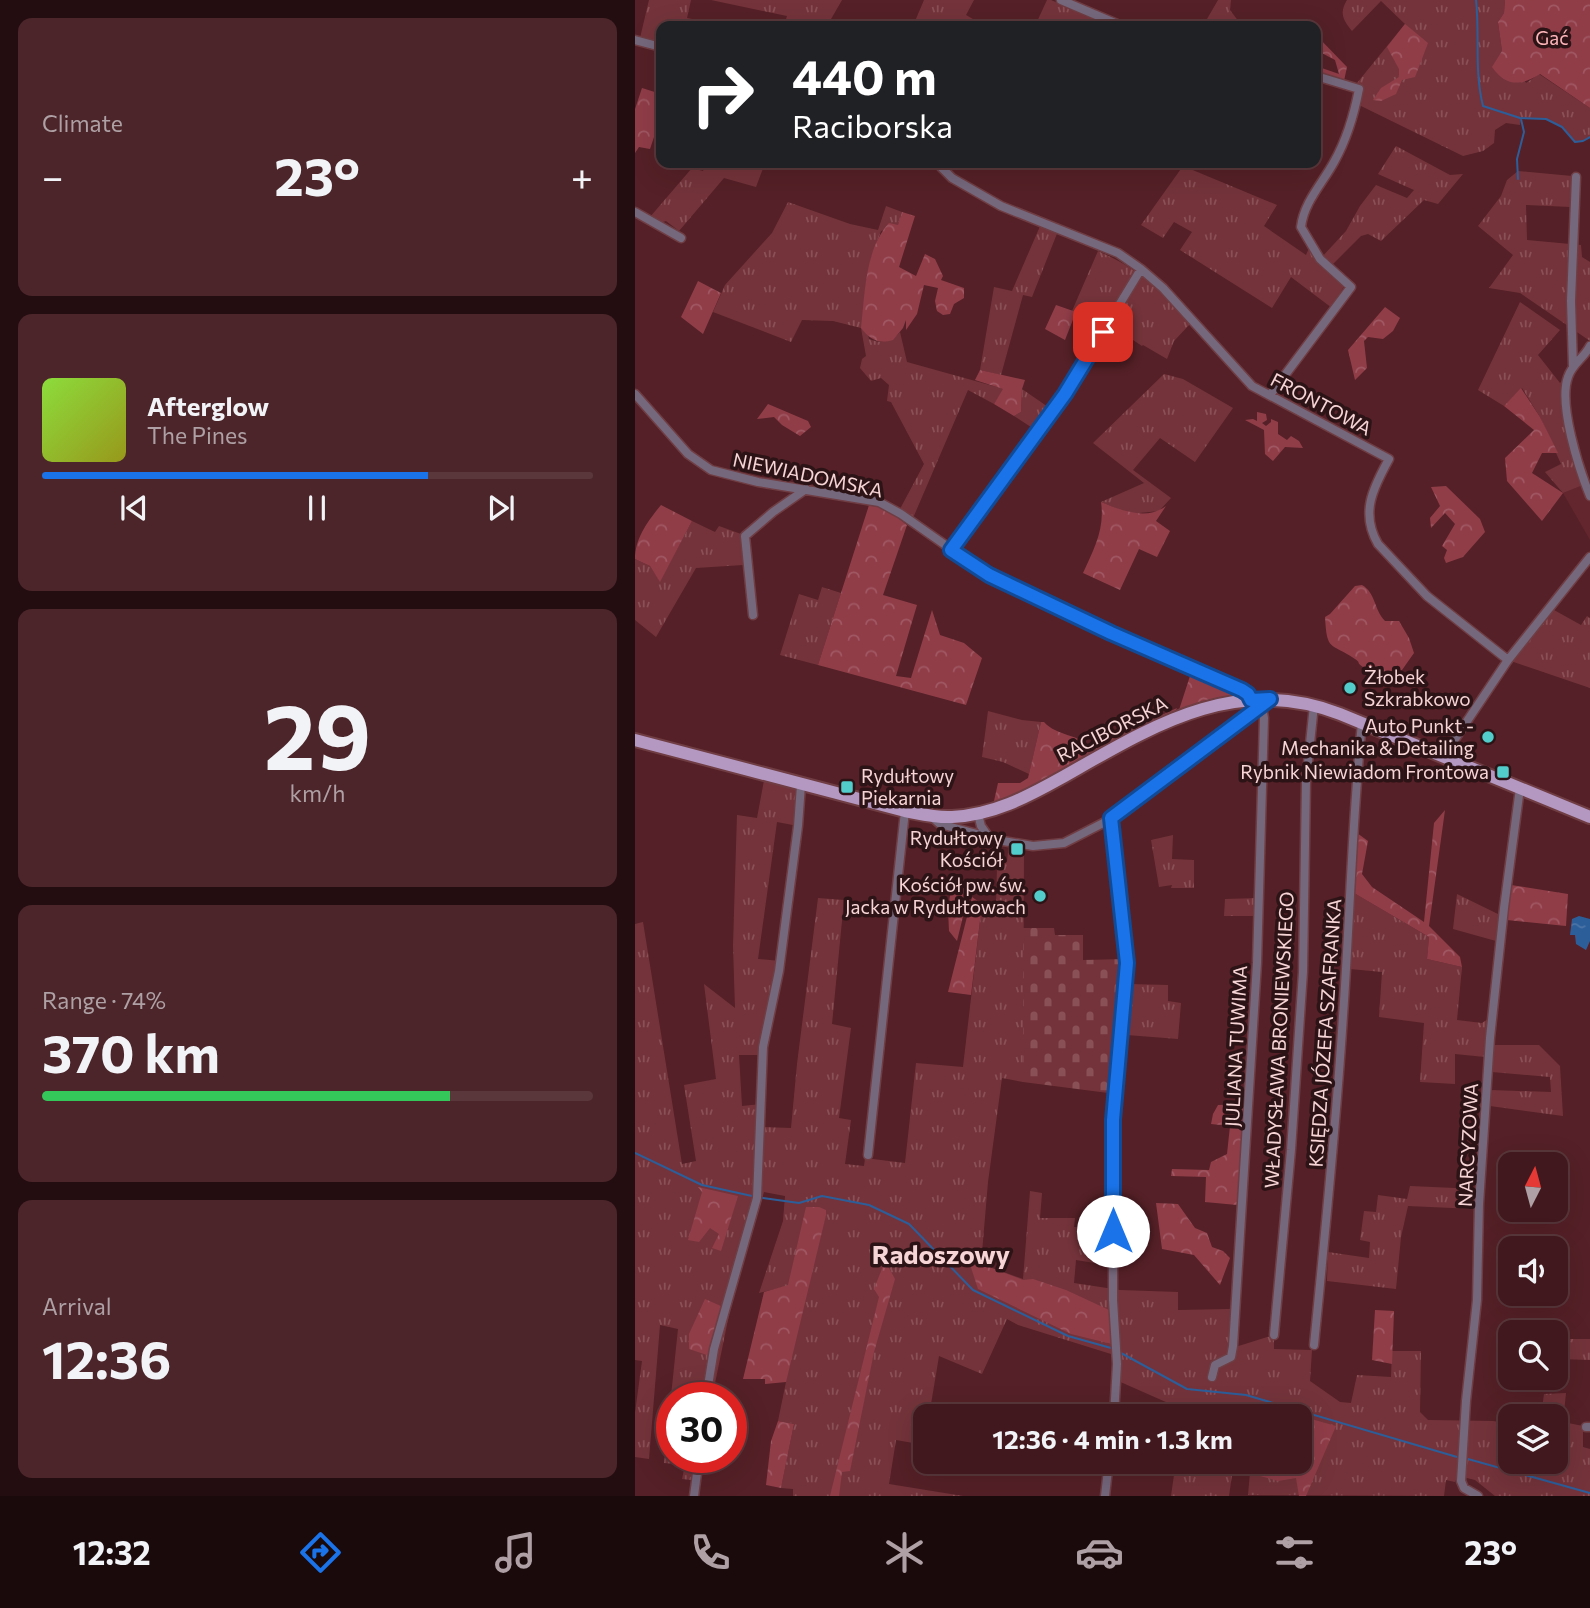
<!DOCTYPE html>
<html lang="en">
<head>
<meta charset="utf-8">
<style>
  body { margin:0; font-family:Commissioner,sans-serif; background:#4b252a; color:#f1f3f6; height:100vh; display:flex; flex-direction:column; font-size:26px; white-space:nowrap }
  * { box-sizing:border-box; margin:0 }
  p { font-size:23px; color:#aea0a4 }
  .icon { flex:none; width:38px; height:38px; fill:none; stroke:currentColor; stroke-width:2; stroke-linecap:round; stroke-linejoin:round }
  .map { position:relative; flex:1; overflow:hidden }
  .drawer { display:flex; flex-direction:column; gap:18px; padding:18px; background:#230d10; width:635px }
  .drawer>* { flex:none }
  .top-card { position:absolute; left:21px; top:21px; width:665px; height:147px; border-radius:14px; box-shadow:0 7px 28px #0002,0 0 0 2px #59373b; background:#202124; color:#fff; overflow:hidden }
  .needle { width:46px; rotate:6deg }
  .fabs { position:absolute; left:863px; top:1152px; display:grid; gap:14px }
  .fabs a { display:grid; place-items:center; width:70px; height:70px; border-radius:14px; background:#40181d; box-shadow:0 7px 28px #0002,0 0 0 2px #59373b; font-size:35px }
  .speed { position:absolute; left:21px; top:1382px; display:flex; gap:14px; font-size:35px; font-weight:700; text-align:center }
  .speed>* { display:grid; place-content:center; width:91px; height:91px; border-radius:50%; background:#40181d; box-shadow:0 7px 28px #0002,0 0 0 2px #59373b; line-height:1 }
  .speed .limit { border:10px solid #d22; background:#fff; color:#111 }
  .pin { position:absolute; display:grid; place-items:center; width:60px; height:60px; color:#fff; margin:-30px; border-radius:14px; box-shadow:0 4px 10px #0006 }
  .me { position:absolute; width:77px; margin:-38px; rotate:0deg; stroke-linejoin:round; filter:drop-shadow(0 0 5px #0008) }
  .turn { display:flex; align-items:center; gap:24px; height:147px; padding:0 21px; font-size:32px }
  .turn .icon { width:91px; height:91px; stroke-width:2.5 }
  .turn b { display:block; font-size:49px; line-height:60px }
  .big { font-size:52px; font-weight:700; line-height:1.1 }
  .drawer .widget { flex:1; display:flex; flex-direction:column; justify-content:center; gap:10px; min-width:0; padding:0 24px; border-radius:14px; background:#4b252a }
  .drawer .dial { align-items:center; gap:0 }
  .dial b { font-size:91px; line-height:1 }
  .song { display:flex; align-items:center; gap:21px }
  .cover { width:84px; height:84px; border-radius:10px; background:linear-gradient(135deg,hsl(90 70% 55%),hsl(60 70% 35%)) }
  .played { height:7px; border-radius:4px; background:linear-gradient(90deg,#1a73e8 70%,#59373b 70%) }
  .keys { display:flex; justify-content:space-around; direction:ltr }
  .heat { display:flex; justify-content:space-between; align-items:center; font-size:38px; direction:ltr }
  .charge { height:10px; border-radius:5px; background:linear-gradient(90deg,#34c759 74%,#59373b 0) }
  .trip { position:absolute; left:278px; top:1404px; width:399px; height:70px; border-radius:14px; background:#40181d; box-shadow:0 7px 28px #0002,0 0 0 2px #59373b; font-weight:700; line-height:70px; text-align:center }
  .tabs { display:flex; height:112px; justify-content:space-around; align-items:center; background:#1a0a0c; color:#aea0a4 }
  .tabs .icon { width:49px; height:49px }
  .tabs .on { color:#1a73e8 }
  .tabs b { font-size:32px; color:#f1f3f6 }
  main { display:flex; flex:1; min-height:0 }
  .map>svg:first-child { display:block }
  .built { fill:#63262e }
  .grass { fill:url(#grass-tufts) }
  .forest { fill:url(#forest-crowns) }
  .cemetery { fill:url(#cemetery-stones) }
  .water { fill:url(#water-ripples) }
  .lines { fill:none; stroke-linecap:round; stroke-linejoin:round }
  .stream { stroke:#2c5e9a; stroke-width:2 }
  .street-casing { stroke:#6f3d43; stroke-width:11 }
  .primary-casing { stroke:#6f3d43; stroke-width:16 }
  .street { stroke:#75677c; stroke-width:8 }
  .primary { stroke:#b498c2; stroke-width:12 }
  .route-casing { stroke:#114b97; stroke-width:18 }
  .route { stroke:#1a73e8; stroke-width:12 }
  .poi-dot { fill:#52cdcc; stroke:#2c1416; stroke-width:2.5 }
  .labels { text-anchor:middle; stroke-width:7; stroke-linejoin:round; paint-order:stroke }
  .park-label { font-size:19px; fill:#fdb4b9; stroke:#2c1416 }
  .street-label { font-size:19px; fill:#f7d4d6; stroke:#2c1416 }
  .poi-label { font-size:19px; fill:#f7d4d6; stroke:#2c1416; text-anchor:end }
  .district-label { font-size:26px; font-weight:bold; fill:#f7d4d6; stroke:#2c1416 }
</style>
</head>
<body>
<main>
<section class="drawer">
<div class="widget"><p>Climate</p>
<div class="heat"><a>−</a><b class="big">23°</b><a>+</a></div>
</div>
<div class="widget">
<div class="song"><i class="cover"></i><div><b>Afterglow</b><p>The Pines</p></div></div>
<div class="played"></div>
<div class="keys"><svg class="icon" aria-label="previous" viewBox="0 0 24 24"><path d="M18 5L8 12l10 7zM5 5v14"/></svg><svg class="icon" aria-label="pause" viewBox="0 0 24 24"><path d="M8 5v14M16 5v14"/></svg><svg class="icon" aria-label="next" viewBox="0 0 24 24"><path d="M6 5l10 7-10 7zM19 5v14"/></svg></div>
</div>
<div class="widget dial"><b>29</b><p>km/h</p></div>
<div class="widget"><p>Range · 74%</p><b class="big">370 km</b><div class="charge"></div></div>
<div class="widget"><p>Arrival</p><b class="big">12:36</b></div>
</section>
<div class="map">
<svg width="955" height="1496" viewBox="0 0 955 1496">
  <defs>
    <pattern id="grass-tufts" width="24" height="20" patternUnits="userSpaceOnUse" patternTransform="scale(1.75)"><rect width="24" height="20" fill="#74333a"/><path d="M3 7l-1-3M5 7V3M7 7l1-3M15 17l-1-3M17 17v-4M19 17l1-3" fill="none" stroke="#895056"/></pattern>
    <pattern id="forest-crowns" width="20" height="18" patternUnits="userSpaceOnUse" patternTransform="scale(1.75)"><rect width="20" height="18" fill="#903d48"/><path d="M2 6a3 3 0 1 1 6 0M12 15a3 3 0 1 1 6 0" fill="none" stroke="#a05862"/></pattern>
    <pattern id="cemetery-stones" width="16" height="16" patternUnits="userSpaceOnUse" patternTransform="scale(1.75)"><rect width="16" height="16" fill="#74333a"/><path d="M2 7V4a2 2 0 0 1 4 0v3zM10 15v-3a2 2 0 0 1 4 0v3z" fill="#895056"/></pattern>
    <pattern id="water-ripples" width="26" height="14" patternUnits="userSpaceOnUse" patternTransform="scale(1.75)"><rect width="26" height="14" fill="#2c5e9a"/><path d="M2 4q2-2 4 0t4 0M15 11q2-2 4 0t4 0" fill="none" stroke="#4b74a7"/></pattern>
  </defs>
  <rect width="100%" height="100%" fill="#552027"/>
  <path class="built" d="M948 484 955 499V540L928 493Z"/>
  <path class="grass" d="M14 0H56L52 18 62 20 61 26H26V43L5 38Z
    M76 0H207L192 26H149L152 16Z
    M289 0H339L331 15 343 22 341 26H278Z
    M412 0H416L466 22 463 26H400Z
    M583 0H596L595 10 607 26H568Z
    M712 0H870L869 13 863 22 867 51 891 83 904 74 955 108V137L948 141 940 142 927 127 911 119 886 118 885 125 871 123 860 130 859 143 848 151 828 156 726 106 728 87 722 83 770 24 746 1 717 31C708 20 704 13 712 0Z
    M761 146 815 175 828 174 803 204 789 200 746 241 733 234 726 236 696 266 686 258 711 231 725 206 741 185 772 198 779 190 743 174Z
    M71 163H130L121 187 89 178 44 231 31 221 25 223 15 217 57 168 68 171Z
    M548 166 642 205 629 226 671 255 674 248 709 286 697 308 656 277 637 308 545 250 557 232 539 222 528 238 506 225Z
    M883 171 937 176 936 207 891 205 892 240 946 245 947 257 955 262V341L885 293 854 288 878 255 843 226 866 196 872 180Z
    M153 202 215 224 243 230 251 206 267 212 263 226 246 231 236 259 228 311 234 339C248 344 255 343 265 332L272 362 369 389 359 404 333 390 278 518 265 509 289 464 256 402 252 401 254 385 246 378 236 381 225 368 227 359 231 356 226 328 198 321 167 320 156 342 78 312 90 285 137 233Z
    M406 224 423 231 397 297 388 295 366 375 345 370 359 287 377 291Z
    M463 251C508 271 523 289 555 324L539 341 532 359 508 345 507 346 477 326 437 311Z
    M885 302 925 330 903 355 925 383 927 381 936 387C932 419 945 452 955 482L928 493 910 472 926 464 905 417 887 388 869 406 843 390Z
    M529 374 548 379 598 408 560 462 525 438 498 470 536 498 524 511 495 514 466 502 509 483 458 443Z
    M387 389 416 409 399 429 379 416 386 412Z
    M57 521 80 532 84 526 106 534 108 565 61 568 21 637 0 620V559L15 566 25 581Z
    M187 587 206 593 183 665 145 655 164 594 183 600Z
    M919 610 946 625 952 616 955 618V688L873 660Z
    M353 711 387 720 406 722 394 774 368 762 347 757Z
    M130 775 166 785 163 826 142 822 123 959 145 961 127 1055H104L107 1106 126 1104V1127L156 1128 162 1064 183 898 209 900 197 1024 216 1028 204 1118 216 1120 210 1164 229 1166 230 1158 270 1163 281 1063 328 1067 347 904 361 906 362 867 372 862 374 842 389 844 388 1082 367 1078 353 1182 346 1264 388 1279 395 1191 407 1193 405 1218H440L439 1227 458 1228 457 1221 476 1223 478 1266 441 1260 439 1283 485 1290 543 1292V1310L595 1309 594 1349 639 1335V1349L677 1350 675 1381 705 1402 716 1403 722 1375 756 1377 757 1351H786L785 1412 793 1420 858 1421 875 1424V1461H920V1416H906L909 1394 931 1393 928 1422 948 1426V1447L955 1449V1496H860L840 1480 828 1477 832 1454 831 1430 826 1465 820 1482 811 1480 809 1496 613 1495 616 1461H665V1416H548L549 1410 481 1380V1372L476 1354 383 1325 372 1319 347 1374 304 1356 294 1416H290V1445L261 1440 254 1484 328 1496H158V1489L146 1488 159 1424 143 1421 151 1382 141 1381 130 1384 152 1286 124 1293 148 1221 150 1196 129 1192 95 1310 77 1398H37V1458H68L65 1481 47 1479 50 1465 29 1463 43 1329 25 1325 14 1459 0 1457V1413L7 1361 0 1360V924L8 922 47 1164 61 1161 49 1085 81 1079 69 984 100 1008 98 946 102 815 122 818Z
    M538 835 537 859 559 860V888H536L537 885 524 887 516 840Z
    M719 893 794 937 792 959 827 967 822 1020 847 1023 853 1019 850 1057 820 1054V1084L785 1082 789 1023 744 1017 747 972 715 969Z
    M822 894 865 915 861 941 818 929Z
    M623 898 622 916H589L590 899Z
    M494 984 533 985V1001L546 1003 543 1039 492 1035Z
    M857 1045H904L925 1066 928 1116 855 1106V1090L916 1092 915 1077 857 1072Z
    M775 1186 842 1189 840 1209 773 1206 766 1237 761 1289 692 1281 693 1252 734 1258 735 1242 725 1240 729 1211 741 1212 743 1195 772 1199Z
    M921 1339H955V1360L921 1359Z
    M541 1461H599L594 1496H536Z"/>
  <path class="forest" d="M870 0H955V108L905 74C886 86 871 87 857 67L867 51 863 22 869 13Z
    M770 24 793 43 780 77 767 80 761 94 746 101 738 100 746 88 764 77V69L752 47Z
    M681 35 712 67 709 81 681 73V66L704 74 700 60 681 50Z
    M7 88 26 94V116L15 149 4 147 0 153V109Z
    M267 212 280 216 264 267 281 276 290 254 300 259 308 276 306 280 329 288V298L319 304 315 314 308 315 302 311 300 301 303 288 289 285 282 314 271 330V320L268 328 258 340C243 345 235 339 226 328 230 294 230 249 254 223L263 225Z
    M63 281 86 293 68 334 46 317Z
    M421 305 441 312 430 340 410 329Z
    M750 307 765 318 758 331 748 339 733 337 729 341 732 368 720 380 713 350Z
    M345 370 390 380 387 389 386 412 379 416 359 404 368 389 340 380Z
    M886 388 905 417 923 453H907L897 473 928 493 907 521 872 481 870 458 899 430 869 406Z
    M133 404 173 421 176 427 165 436 147 425 139 417 122 419Z
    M622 412 631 414 632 420 627 423 631 426 636 422V419L643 422V434L652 440 656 436 664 441 668 448 650 447 638 461 630 454 629 430 610 420 618 419 622 421Z
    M811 486 845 519 850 532 828 557 811 563 809 558 812 550 807 546 820 524 810 513 796 528 795 518 805 506 796 487Z
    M235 502 248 506 272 525 248 595 282 605 261 676 276 678 297 610 305 635 329 643 347 658 331 705 183 665Z
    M466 502C486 510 511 521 531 506L521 521 535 531 522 557 504 549 485 590 448 573C459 549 470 529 466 502Z
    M26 505 57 521 25 582 15 566 0 559C0 538 13 521 26 505Z
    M727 585C741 593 739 610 750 621H764L774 638 779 653 767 670C755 671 737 675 728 667 720 661 727 664 720 659 695 642 692 652 690 617L695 614 720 586Z
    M561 675 595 689 598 693 597 695 544 710 555 676Z
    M542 708 540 712 398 790 360 804 359 801 363 783H385L393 778 406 722H409C421 736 446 735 454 746L497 725H505Z
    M810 810 794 926 825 957 827 967 792 959 794 937 719 893 722 833 733 841 727 874 737 887 789 922 799 823Z
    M317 882H333L335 888 322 941 314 931 313 909Z
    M876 885 933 894 931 926 872 920Z
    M337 897 347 904 336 995 313 992Z
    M610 1104 602 1205 570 1202 571 1177 536 1176 537 1169 574 1170 576 1162 592 1154 595 1126 576 1124 578 1114 583 1105Z
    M63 1187 103 1196 86 1251 77 1248 84 1234 75 1228 64 1242 53 1240 67 1192Z
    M521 1203 543 1204 560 1228 572 1233 577 1247 588 1251 595 1258 585 1285 559 1255 527 1249Z
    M171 1207H184L191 1210V1215L151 1382 130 1384V1379H108L129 1292 153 1285Z
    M332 1255 346 1264 388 1280 398 1279 431 1290 474 1310 477 1344 436 1334 343 1289Z
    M250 1261 260 1279 239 1352 215 1471 207 1472 204 1496H195L244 1297 239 1289Z
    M70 1299 88 1307 75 1356 54 1349V1334Z
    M740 1310 759 1311 757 1364 737 1360Z
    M630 1406 701 1426 671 1496H664L661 1478 643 1481 625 1476 644 1461H665V1416H626Z
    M143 1421 159 1424 146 1488 131 1485 136 1441Z"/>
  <path class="cemetery" d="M388 928H419L420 935H448V960L491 959 481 1094 388 1082Z"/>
  <path class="water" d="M944 916 955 919V941L951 950 941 944 940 935H935L937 919Z"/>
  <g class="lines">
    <path class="stream" d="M841 0C845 36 839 70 848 106L885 118 911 119 927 127 940 142 948 141 955 137
      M883 179 882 159 889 132 886 119
      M0 1153 67 1185 117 1196
      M128 1198 164 1203 187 1196 234 1205 274 1224 338 1290 433 1336 476 1348
      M486 1353 552 1389 611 1395 822 1457
      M833 1459 955 1493"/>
    <defs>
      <path id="street" d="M426 0 487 26
        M0 40 26 47
        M305 163 306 167 317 178 366 206 483 253 506 269 528 288 617 386 754 459C738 488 725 513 743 544L792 596 873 660
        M0 212 46 238
        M955 346C949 358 937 364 933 377 923 404 944 469 955 496
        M938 367 936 301 941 177
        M0 394 53 454 76 470 123 482 244 502 266 514 353 575 476 633 577 676 612 693 616 700
        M635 395 716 287 685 259 666 227C669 202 687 184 699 162 712 139 719 115 724 89L681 76
        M316 550 430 394 506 269
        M118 615 110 536 138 512 171 489
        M808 757 873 660 955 557
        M343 814 346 826 353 836
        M297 817 305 824 368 841 398 846 429 843 476 819 594 729 631 704
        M476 819 492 963 478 1120V1300L482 1364 479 1416
        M233 1155 270 811
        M639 1335 656 1150 668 972 671 782 679 705
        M679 1345C690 1235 701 1126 708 1016 715 918 717 820 727 723
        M577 1377 580 1365 596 1357 598 1346 622 963 629 718 627 707
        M71 1398 79 1349 122 1198 128 1047 144 971 163 826 166 785
        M951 1427H955
        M59 1496 64 1458
        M470 1496 474 1461
        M843 1496 829 1488 826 1481 831 1401 842 1300 844 1204 855 1038 869 908 885 788"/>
      <path id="primary" d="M0 740 270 811C286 814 301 818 317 817 358 815 392 797 426 778 516 727 599 673 705 714L955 817"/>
    </defs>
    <use href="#street" class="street-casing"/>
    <use href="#primary" class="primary-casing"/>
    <use href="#street" class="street"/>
    <use href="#primary" class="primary"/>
  </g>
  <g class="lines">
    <defs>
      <path id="route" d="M468 332 430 394 316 550 354 575 476 633 607 690 613 694 616 700 635 699 476 818 492 963 478 1120V1231"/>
    </defs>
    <use href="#route" class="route-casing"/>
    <use href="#route" class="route"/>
  </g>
  <g class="poi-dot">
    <circle cx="715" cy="688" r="7"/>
    <circle cx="853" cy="737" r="7"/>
    <rect x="861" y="765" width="14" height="14" rx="3.5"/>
    <rect x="205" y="780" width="14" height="14" rx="3.5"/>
    <rect x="375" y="842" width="14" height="14" rx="3.5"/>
    <circle cx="405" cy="896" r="7"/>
  </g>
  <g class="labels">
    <g class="park-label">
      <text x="917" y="45">Gać</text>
    </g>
    <g class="street-label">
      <text transform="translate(686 404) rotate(28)" y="7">FRONTOWA</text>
      <text transform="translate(173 475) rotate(12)" y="7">NIEWIADOMSKA</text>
      <text transform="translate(477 729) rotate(-27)" y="7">RACIBORSKA</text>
      <text transform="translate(690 1033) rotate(-86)" y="7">KSIĘDZA JÓZEFA SZAFRANKA</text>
      <text transform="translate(644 1040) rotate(-87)" y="7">WŁADYSŁAWA BRONIEWSKIEGO</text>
      <text transform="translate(601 1046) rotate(-87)" y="7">JULIANA TUWIMA</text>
      <text transform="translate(833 1145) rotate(-87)" y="7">NARCYZOWA</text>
    </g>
    <g class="poi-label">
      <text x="729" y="684" text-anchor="start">Żłobek<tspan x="729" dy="22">Szkrabkowo</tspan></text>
      <text x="839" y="733">Auto Punkt -<tspan x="839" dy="22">Mechanika &amp; Detailing</tspan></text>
      <text x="854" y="779">Rybnik Niewiadom Frontowa</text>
      <text x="226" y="783" text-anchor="start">Rydułtowy<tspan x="226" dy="22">Piekarnia</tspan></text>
      <text x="368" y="845">Rydułtowy<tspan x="368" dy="22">Kościół</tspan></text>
      <text x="391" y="892">Kościół pw. św.<tspan x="391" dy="22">Jacka w Rydułtowach</tspan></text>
    </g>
    <g class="district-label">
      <text x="306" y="1264">Radoszowy</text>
    </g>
  </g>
</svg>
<div class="fabs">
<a><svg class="needle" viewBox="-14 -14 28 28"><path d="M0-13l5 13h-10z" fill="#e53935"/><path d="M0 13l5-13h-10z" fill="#aea0a4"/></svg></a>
<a><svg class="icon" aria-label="sound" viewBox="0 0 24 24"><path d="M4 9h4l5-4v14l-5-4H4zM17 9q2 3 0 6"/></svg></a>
<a><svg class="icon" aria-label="search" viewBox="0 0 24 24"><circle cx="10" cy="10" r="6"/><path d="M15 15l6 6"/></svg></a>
<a><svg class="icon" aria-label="layers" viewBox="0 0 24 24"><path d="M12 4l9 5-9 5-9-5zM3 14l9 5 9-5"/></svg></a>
</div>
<div class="speed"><div class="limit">30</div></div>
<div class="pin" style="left:468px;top:332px;background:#d93025"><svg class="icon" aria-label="arrive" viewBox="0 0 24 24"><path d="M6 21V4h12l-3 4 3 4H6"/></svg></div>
<svg class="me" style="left:478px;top:1231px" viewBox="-20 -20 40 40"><circle r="19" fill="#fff"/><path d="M0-13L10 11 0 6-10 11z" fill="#1a73e8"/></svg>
<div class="trip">12:36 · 4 min · 1.3 km</div>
<div class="top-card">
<div class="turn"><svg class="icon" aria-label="right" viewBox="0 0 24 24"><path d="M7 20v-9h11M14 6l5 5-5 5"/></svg><div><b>440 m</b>Raciborska</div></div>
</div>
</div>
</main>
<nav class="tabs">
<b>12:32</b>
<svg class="icon on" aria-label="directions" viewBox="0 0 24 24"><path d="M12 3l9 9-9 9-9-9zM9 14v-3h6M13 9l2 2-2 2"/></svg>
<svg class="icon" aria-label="music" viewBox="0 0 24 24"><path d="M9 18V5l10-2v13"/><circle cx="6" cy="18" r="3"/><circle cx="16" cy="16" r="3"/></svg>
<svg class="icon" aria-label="phone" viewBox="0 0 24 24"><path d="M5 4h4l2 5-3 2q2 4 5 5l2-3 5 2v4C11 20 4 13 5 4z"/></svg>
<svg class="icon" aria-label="climate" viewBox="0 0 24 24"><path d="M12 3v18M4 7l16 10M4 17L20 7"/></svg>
<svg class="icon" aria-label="car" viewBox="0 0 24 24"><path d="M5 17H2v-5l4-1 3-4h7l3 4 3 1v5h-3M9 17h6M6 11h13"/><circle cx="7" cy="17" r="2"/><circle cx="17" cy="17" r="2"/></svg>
<svg class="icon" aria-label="filters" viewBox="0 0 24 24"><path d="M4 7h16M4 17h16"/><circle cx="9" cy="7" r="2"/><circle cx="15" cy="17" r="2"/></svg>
<b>23°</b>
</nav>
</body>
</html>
